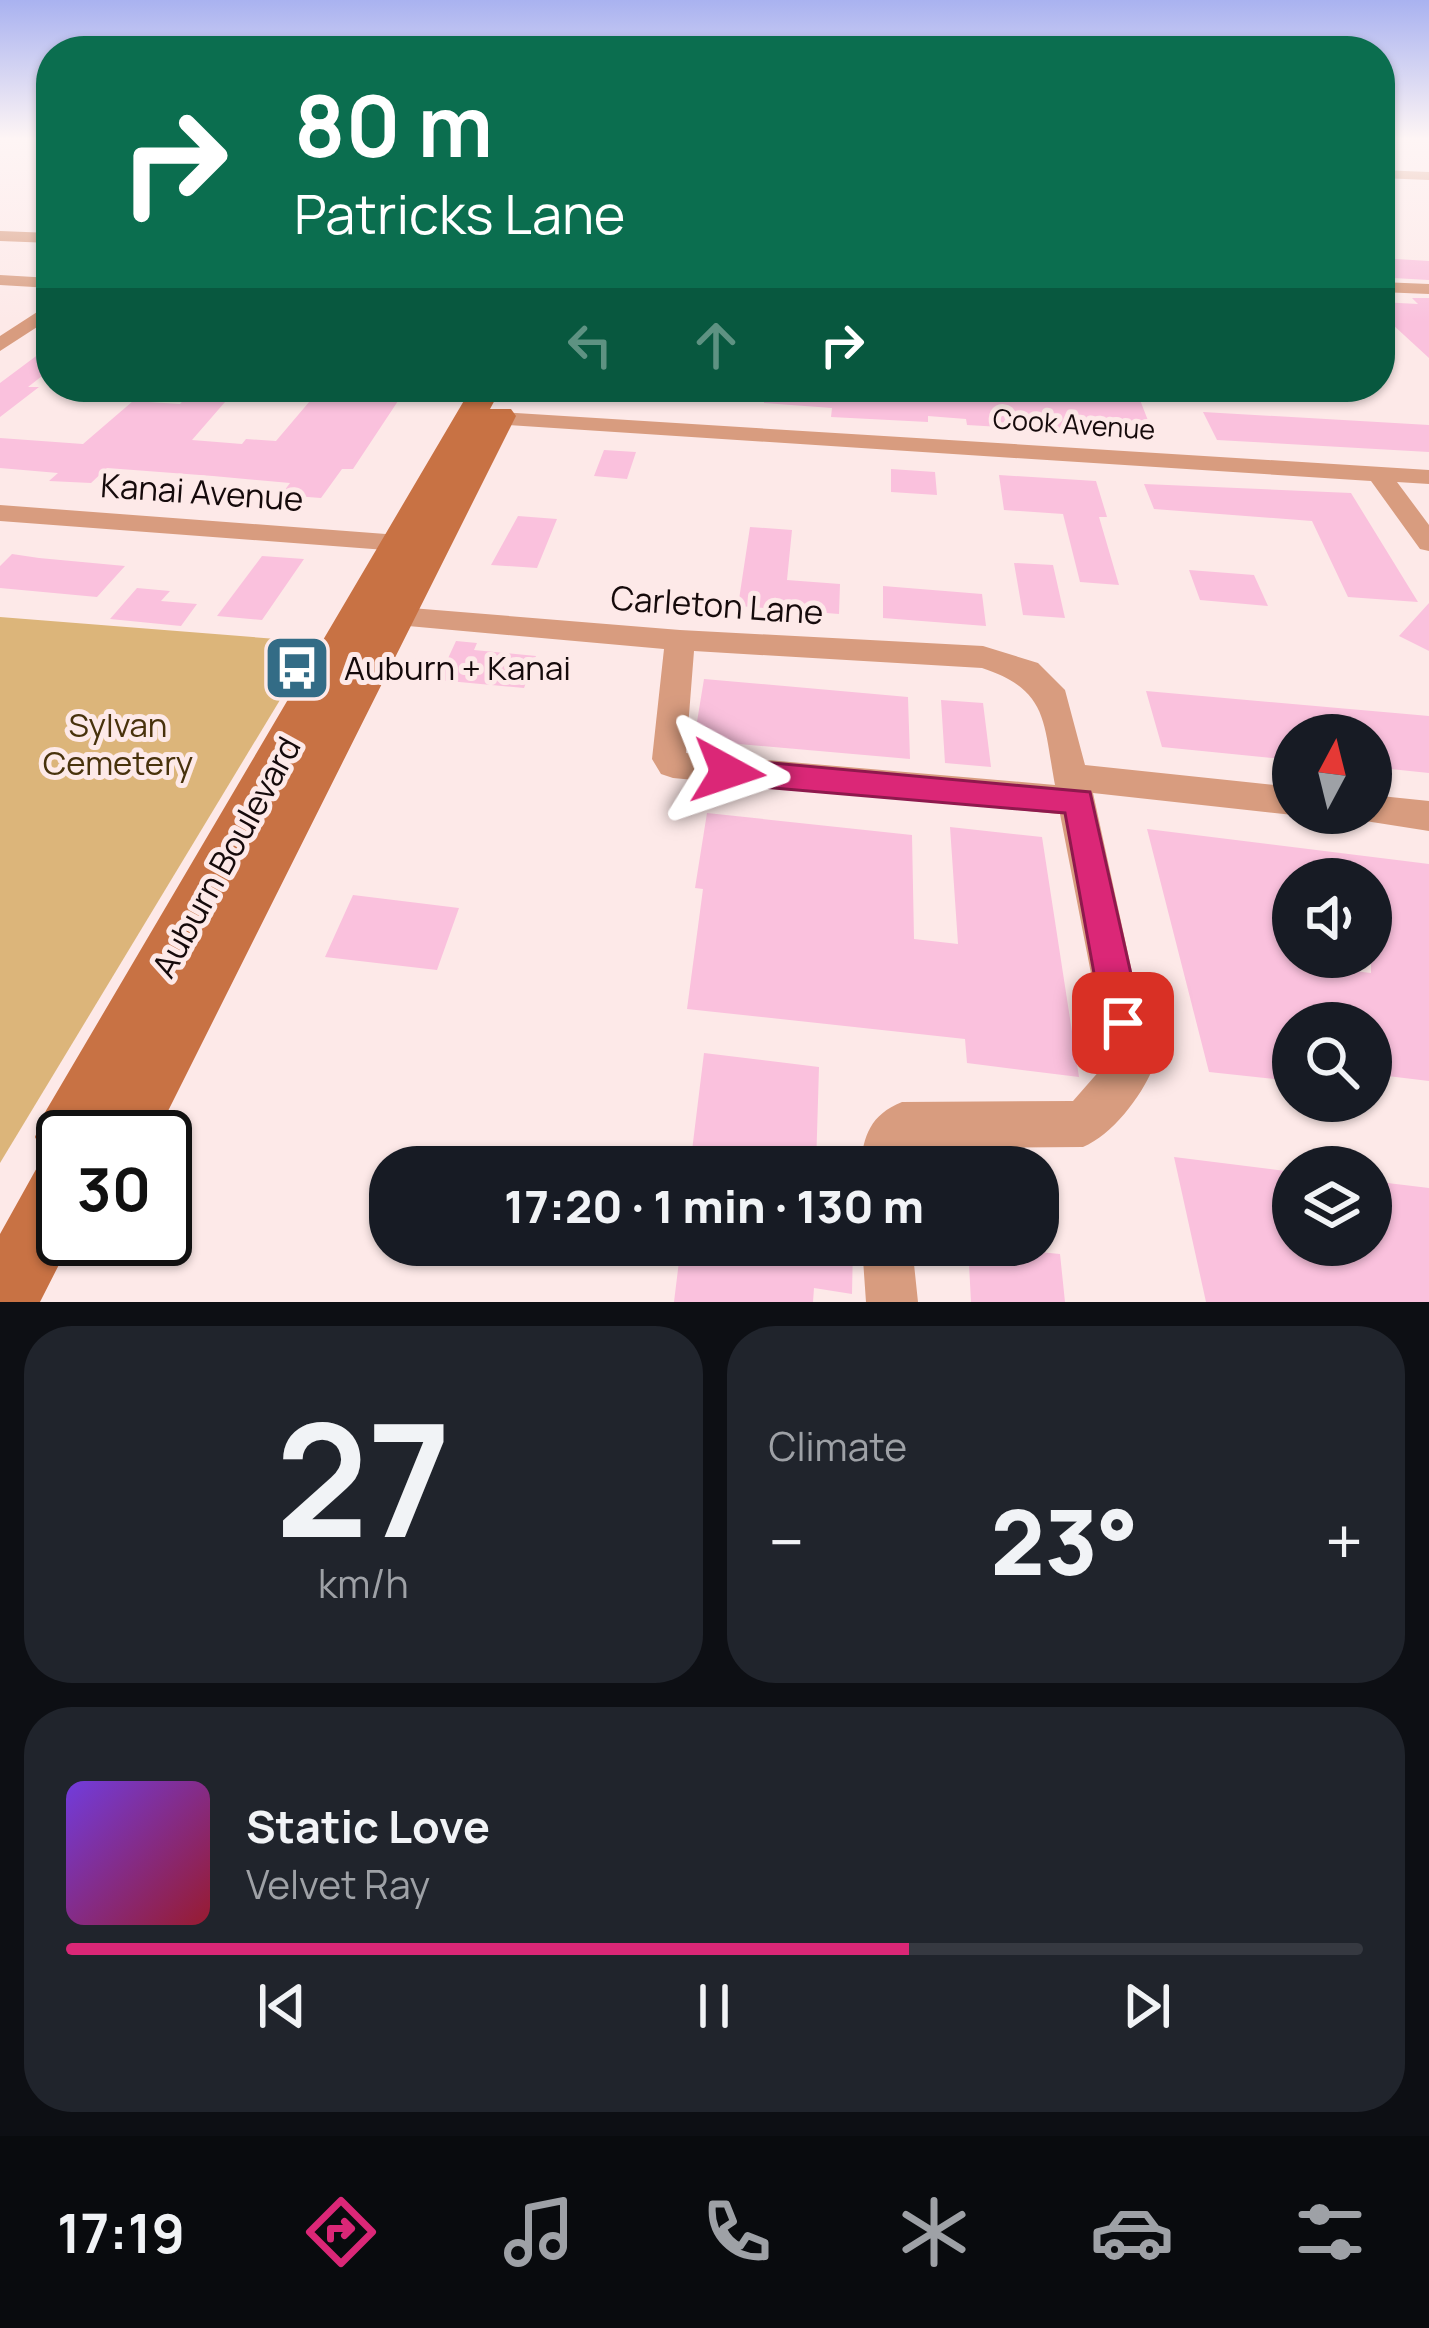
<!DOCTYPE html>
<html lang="en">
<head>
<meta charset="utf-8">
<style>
  body { margin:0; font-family:Manrope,sans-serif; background:#20242c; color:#f1f3f6; height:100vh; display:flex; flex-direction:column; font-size:45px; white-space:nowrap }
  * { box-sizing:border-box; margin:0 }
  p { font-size:39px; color:#9ea1a6 }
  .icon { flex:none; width:66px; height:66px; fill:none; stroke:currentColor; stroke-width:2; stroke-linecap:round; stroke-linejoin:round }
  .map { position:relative; height:1302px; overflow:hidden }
  .side { display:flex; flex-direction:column; gap:24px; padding:24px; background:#0d0f14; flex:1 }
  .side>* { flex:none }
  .guide { position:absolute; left:36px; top:36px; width:1359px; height:366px; border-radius:48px; box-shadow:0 3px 9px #0004; background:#0b6e4f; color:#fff; overflow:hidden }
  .needle { width:78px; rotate:7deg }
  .tools { position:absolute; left:1272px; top:714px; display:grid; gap:24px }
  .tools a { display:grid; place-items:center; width:120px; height:120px; border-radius:50%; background:#171b24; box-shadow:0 3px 9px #0004; font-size:60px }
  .speed { position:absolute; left:36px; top:1110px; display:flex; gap:24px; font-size:60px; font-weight:700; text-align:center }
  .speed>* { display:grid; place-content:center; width:156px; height:156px; border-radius:50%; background:#171b24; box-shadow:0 3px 9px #0004; line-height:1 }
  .speed .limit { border:6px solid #111; border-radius:18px; background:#fff; color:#111 }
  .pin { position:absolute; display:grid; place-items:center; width:102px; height:102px; color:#fff; margin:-51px; border-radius:24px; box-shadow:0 6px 18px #0006 }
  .me { position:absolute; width:132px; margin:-66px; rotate:95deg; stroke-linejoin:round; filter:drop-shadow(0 0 9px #0008) }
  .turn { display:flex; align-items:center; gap:42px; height:252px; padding:0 60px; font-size:54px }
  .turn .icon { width:156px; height:156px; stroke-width:2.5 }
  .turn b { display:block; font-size:84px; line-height:102px }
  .lanes { display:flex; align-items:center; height:114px; padding:0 60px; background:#0003; justify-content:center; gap:60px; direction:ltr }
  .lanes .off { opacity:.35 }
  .big { font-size:90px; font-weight:800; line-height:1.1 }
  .side .tile { flex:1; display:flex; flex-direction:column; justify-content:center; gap:18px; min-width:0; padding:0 42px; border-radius:48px; background:#20242c }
  .side .dial { align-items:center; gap:0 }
  .dial b { font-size:156px; line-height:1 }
  .song { display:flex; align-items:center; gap:36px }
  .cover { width:144px; height:144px; border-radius:18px; background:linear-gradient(135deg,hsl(260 70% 55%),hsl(350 70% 35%)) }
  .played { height:12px; border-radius:6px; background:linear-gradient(90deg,#db2777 65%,#363941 65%) }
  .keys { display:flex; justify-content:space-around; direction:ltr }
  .heat { display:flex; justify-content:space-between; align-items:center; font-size:66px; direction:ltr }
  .side .tiles { flex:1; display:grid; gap:24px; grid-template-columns:1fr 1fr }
  .tile:last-child { grid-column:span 2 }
  .trip { position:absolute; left:369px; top:1146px; width:690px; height:120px; border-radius:48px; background:#171b24; box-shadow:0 3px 9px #0004; font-weight:800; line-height:120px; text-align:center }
  .menu { display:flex; height:192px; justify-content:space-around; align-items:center; background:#090b0e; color:#9ea1a6 }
  .menu .icon { width:84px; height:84px }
  .menu .current { color:#db2777 }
  .menu b { font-size:54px; color:#f1f3f6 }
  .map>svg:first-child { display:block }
  .green { fill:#dcb57a }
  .building { fill:#fac1dd; fill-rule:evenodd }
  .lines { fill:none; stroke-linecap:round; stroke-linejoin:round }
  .minor { fill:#d89c7f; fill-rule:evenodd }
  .secondary { fill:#c87244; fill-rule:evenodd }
  .route { fill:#db2777; stroke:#8e194d; stroke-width:3 }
  .labels { text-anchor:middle; stroke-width:10; stroke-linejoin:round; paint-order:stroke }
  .far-street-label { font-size:27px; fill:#150a0b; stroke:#fde9e8 }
  .street-label { font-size:33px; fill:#150a0b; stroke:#fde9e8 }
  .poi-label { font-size:33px; fill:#150a0b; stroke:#fde9e8; text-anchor:start }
  .park-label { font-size:33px; fill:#48320c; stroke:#fde9e8 }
</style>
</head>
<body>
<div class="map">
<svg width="1429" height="1302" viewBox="0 0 1429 1302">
  <rect width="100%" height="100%" fill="#fde9e8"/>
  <path class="green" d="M0 617 315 642 0 1163Z"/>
  <path class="building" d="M1380 258 1429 261V280L1393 278Z
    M1412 298H1429V358L1380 313V302L1418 304Z
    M51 345V369L28 387H39L0 417V383Z
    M765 387 986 396 984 387H1135L1154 436 967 425 966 419 928 416V422L831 417 832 408 764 403Z
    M190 393 216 394 210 401 225 402 192 440 242 444 246 439 276 441 315 395 398 401 353 469H342L321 498 281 495 290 483 213 476 107 468 91 483 49 481 58 473 0 468V438L83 444 133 401 180 404Z
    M1203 412 1429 425V452L1217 440Z
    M604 450 636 452 627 479 594 476Z
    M891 469 935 472 937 495 891 492Z
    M999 475 1096 481 1107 517H1099L1119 585 1080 582 1063 514 1004 510Z
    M1144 484 1351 493 1418 602 1348 597 1312 521 1154 509Z
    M518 516 557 519 537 568 491 565Z
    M750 527 792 530 787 580 840 584 839 614 738 606Z
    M12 554 39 558 125 566 97 597 0 588V566Z
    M262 556 304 559 262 620 217 616Z
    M1014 563 1053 565 1065 618 1023 615Z
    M1189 570 1254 575 1268 606 1200 600Z
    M883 586 982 594 986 626 883 618Z
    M137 588 170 591 161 601 197 604 181 626 110 619Z
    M1429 603V651L1399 636Z
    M456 641 477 643 474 650 536 656 524 688 438 680Z
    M704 679 908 697 910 759 694 740Z
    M1146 691 1429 716V773L1371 767V735H1293V760L1162 747Z
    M941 700 983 703 991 767 945 763Z
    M707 813 912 835 914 939 958 944 950 827 1042 837 1079 1077 967 1063 965 1039 687 1009 703 889 695 888Z
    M1147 829 1429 864V1081L1371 1074V1023H1293V1081L1209 1072ZM1293 879H1371V973L1293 964Z
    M353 895 459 908 437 970 325 957Z
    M704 1053 819 1067 816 1167H690Z
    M1174 1157 1293 1172V1245H1371V1181L1429 1188V1302H1206Z
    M681 1245H853L852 1294 814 1288 813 1302H674Z
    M968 1245 1060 1254 1065 1302H971Z"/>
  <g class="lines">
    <path class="minor" d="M1380 170 1429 172V180L1380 178Z
      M0 231 51 233V243L0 241Z
      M0 275 51 278V288L0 285Z
      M1380 282 1429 284V294L1380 292Z
      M51 303V318L0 351V336Z
      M499 412 1429 470V484L1397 482 1429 525V551L1420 549 1371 481 491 424 488 419Z
      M0 505 399 535 412 543 399 551 0 521Z
      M374 605 680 630 983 646 1038 663 1065 690 1085 765 1293 787V813H1300L1293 815 1093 793 1153 1068C1141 1097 1112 1135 1083 1147L911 1148 906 1167H860C864 1135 870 1115 902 1102L1073 1101 1108 1061 1060 814 673 778 661 774 652 759 664 649 364 622 360 615 364 608ZM694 651 982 668C1049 690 1043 722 1055 785L686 753Z
      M1371 795 1429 801V831L1359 820 1355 813H1371Z
      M862 1245H912L918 1302H866Z"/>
    <path class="secondary" d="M472 387H502L490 409H511L516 416 155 1137H63V1239H72L40 1302H0V1234L39 1164 47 1161 35 1137 44 1114Z"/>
  </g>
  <linearGradient id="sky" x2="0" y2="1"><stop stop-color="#a9b2f0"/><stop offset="0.43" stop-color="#fef5f5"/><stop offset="1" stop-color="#fef5f5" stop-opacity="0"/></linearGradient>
  <rect width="1429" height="322" fill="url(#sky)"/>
  <path class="route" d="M728 759 1090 792 1142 1023 1136 1037 1123 1042 1109 1037 1103 1023 1065 813 728 784 717 780 712 772 717 763Z"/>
  <defs>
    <symbol id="bus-square" viewBox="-11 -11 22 22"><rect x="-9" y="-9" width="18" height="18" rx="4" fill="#336c86" stroke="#fde9e8"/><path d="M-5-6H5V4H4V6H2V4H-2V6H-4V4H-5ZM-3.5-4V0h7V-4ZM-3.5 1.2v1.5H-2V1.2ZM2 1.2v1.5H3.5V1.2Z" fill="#fff"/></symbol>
  </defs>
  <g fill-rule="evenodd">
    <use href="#bus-square" x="259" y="630" width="76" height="76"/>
  </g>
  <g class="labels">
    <g class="far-street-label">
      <text transform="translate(1074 425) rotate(4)" y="9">Cook Avenue</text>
    </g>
    <g class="street-label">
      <text transform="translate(202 492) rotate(4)" y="12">Kanai Avenue</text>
      <text transform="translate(717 605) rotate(4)" y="12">Carleton Lane</text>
      <text transform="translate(226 857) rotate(-61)" y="12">Auburn Boulevard</text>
    </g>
    <g class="poi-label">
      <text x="344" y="680">Auburn + Kanai</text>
    </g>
    <g class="park-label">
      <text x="118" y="737">Sylvan<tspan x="118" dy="38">Cemetery</tspan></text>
    </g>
  </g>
</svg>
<div class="tools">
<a><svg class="needle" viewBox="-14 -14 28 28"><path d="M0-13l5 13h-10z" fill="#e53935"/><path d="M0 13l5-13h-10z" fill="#9ea1a6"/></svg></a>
<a><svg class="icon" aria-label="sound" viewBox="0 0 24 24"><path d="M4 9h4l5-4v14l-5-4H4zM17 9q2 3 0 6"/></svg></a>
<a><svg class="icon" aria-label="search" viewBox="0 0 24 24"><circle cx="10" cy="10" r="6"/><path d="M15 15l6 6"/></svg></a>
<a><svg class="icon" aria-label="layers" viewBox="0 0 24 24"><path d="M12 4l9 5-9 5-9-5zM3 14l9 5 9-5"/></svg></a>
</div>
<div class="speed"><div class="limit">30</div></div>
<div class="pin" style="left:1123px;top:1023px;background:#d93025"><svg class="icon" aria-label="arrive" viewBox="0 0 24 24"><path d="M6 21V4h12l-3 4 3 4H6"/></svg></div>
<svg class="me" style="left:728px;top:772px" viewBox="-20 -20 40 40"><path d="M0-17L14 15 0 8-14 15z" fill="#db2777" stroke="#fff" stroke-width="4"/></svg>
<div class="trip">17:20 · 1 min · 130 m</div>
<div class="guide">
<div class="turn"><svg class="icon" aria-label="right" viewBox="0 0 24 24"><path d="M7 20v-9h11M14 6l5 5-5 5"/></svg><div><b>80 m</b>Patricks Lane</div></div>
<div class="lanes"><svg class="icon off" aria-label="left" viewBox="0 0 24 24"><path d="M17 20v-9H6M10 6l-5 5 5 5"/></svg><svg class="icon off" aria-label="ahead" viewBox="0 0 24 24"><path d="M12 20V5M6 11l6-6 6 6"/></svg><svg class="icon" aria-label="right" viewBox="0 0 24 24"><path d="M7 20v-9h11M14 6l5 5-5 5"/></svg></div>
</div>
</div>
<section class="side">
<div class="tiles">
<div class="tile dial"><b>27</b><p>km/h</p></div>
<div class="tile"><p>Climate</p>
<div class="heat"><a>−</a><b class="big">23°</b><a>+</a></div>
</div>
<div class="tile">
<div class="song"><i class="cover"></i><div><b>Static Love</b><p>Velvet Ray</p></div></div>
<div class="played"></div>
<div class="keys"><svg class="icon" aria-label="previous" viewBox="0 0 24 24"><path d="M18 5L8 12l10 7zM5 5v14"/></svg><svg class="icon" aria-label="pause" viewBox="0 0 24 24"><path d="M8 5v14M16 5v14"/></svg><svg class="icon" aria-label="next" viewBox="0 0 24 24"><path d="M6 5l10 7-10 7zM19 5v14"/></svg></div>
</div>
</div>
</section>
<nav class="menu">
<b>17:19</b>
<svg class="icon current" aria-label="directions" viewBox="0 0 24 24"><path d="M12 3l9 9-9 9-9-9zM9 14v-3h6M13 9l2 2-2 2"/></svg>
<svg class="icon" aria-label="music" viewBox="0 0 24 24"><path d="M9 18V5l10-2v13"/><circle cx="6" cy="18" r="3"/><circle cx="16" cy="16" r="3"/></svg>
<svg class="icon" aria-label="phone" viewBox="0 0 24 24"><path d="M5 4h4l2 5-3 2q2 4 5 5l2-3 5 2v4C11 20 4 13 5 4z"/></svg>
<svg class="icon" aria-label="climate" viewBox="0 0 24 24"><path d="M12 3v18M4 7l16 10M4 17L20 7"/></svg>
<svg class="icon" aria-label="car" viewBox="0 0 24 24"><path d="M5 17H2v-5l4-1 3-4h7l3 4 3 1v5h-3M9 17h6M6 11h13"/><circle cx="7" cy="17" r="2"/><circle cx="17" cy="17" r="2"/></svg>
<svg class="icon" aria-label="filters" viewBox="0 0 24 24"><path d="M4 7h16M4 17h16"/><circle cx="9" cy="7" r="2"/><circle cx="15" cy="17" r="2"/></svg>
</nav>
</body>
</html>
